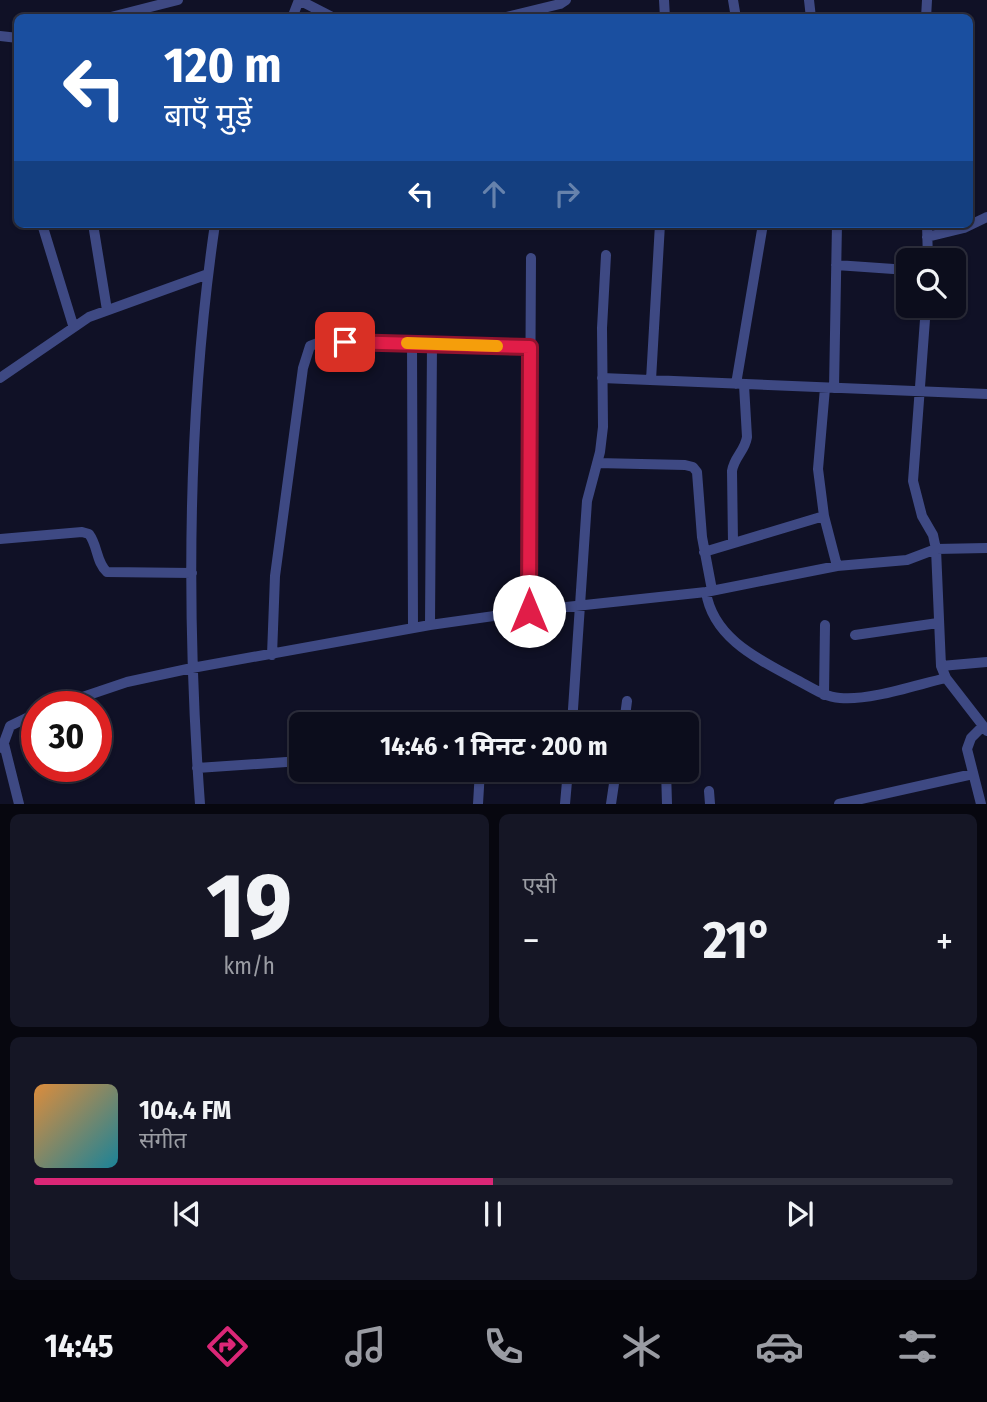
<!DOCTYPE html>
<html lang="hi">
<head>
<meta charset="utf-8">
<style>
  body { margin:0; font-family:"Fira Sans Condensed","Noto Sans Devanagari",sans-serif; background:#151625; color:#f1f3f6; height:100vh; display:flex; flex-direction:column; font-size:26px; white-space:nowrap }
  * { box-sizing:border-box; margin:0 }
  p { font-size:23px; color:#9a9ca3 }
  .icon { flex:none; width:38px; height:38px; fill:none; stroke:currentColor; stroke-width:2; stroke-linecap:round; stroke-linejoin:round }
  .map { position:relative; height:804px; overflow:hidden }
  .panel { display:flex; flex-direction:column; gap:10px; padding:10px; background:#07070f; flex:1 }
  .panel>* { flex:none }
  .top-card { position:absolute; left:14px; top:14px; width:959px; height:214px; border-radius:10px; box-shadow:0 2px 5px #0004,0 0 0 2px #2c2d3b; background:#1a4fa0; color:#fff; overflow:hidden }
  .tools { position:absolute; left:896px; top:248px; display:grid; gap:14px }
  .tools a { display:grid; place-items:center; width:70px; height:70px; border-radius:10px; background:#0c0d1c; box-shadow:0 2px 5px #0004,0 0 0 2px #2c2d3b; font-size:35px }
  .speed { position:absolute; left:21px; top:691px; display:flex; gap:14px; font-size:35px; font-weight:700; text-align:center }
  .speed>* { display:grid; place-content:center; width:91px; height:91px; border-radius:50%; background:#0c0d1c; box-shadow:0 2px 5px #0004,0 0 0 2px #2c2d3b; line-height:1 }
  .speed .limit { border:10px solid #d22; background:#fff; color:#111 }
  .pin { position:absolute; display:grid; place-items:center; width:60px; height:60px; color:#fff; margin:-30px; border-radius:14px; box-shadow:0 4px 10px #0006 }
  .me { position:absolute; width:77px; margin:-38px; rotate:0deg; stroke-linejoin:round; filter:drop-shadow(0 0 5px #0008) }
  .turn { display:flex; align-items:center; gap:24px; height:147px; padding:0 35px; font-size:32px }
  .turn .icon { width:91px; height:91px; stroke-width:2.5 }
  .turn b { display:block; font-size:49px; line-height:60px }
  .lanes { display:flex; align-items:center; height:66px; padding:0 35px; background:#0003; justify-content:center; gap:35px; direction:ltr }
  .lanes .off { opacity:.35 }
  .big { font-size:52px; font-weight:700; line-height:1.1 }
  .panel .tile { flex:1; display:flex; flex-direction:column; justify-content:center; gap:10px; min-width:0; padding:0 24px; border-radius:10px; background:#151625 }
  .panel .dial { align-items:center; gap:0 }
  .dial b { font-size:91px; line-height:1 }
  .song { display:flex; align-items:center; gap:21px }
  .cover { width:84px; height:84px; border-radius:10px; background:linear-gradient(135deg,hsl(30 70% 55%),hsl(190 70% 35%)) }
  .played { height:7px; border-radius:4px; background:linear-gradient(90deg,#db2777 50%,#2c2d3b 50%) }
  .keys { display:flex; justify-content:space-around; direction:ltr }
  .heat { display:flex; justify-content:space-between; align-items:center; font-size:38px; direction:ltr }
  .panel .tiles { flex:1; display:grid; gap:10px; grid-template-columns:1fr 1fr }
  .tile:last-child { grid-column:span 2 }
  .trip { position:absolute; left:289px; top:712px; width:410px; height:70px; border-radius:10px; background:#0c0d1c; box-shadow:0 2px 5px #0004,0 0 0 2px #2c2d3b; font-weight:700; line-height:70px; text-align:center }
  .dock { display:flex; height:112px; justify-content:space-around; align-items:center; background:#05050b; color:#9a9ca3 }
  .dock .icon { width:49px; height:49px }
  .dock .current { color:#db2777 }
  .dock b { font-size:32px; color:#f1f3f6 }
  .map>svg:first-child { display:block }
  .lines { fill:none; stroke-linecap:round; stroke-linejoin:round }
  .minor { stroke:#3e4983; stroke-width:10 }
  .route-casing { stroke:#92132f; stroke-width:18 }
  .route { stroke:#e11d48; stroke-width:12 }
  .slow { stroke:#f59e0b; stroke-width:12 }
</style>
</head>
<body>
<div class="map">
<svg width="987" height="804" viewBox="0 0 987 804">
  <rect width="100%" height="100%" fill="#101126"/>
  <g class="lines">
    <path class="minor" d="M664 0 665 18
      M733 0 736 18
      M809 0 811 18
      M107 18 178 0
      M292 18 299 0 334 18
      M502 18 560 4 566 0
      M926 18 927 0
      M0 36 18 38
      M42 224 73 325
      M93 224 107 310
      M927 224 928 261
      M927 237 964 228 987 217
      M836 265 908 270
      M926 306 913 481 922 516 933 535 936 549 941 666 946 678 987 731
      M412 344 413 628
      M0 378 89 317 208 274
      M602 378 987 394
      M651 380 660 224
      M736 384 763 224
      M825 388 818 469 824 516 837 566
      M834 388 837 224
      M597 463 685 465 693 467 697 472 702 537 712 590
      M0 539 82 532 89 534C98 546 96 562 107 572L192 573
      M733 543 732 471C734 457 745 451 747 437L744 385
      M704 552 824 516
      M706 592C713 638 758 659 795 679 809 686 824 697 840 698 869 701 916 685 946 678
      M529 611 531 258
      M430 625 432 344
      M855 635 938 623
      M272 655 275 576 303 368 310 346 323 341 530 347
      M941 666 987 662
      M824 695 825 625
      M53 707 127 682 192 668 430 625 529 611 706 592 837 566 907 560 936 549 987 548
      M572 724 587 501 600 452 603 427 602 328 606 255
      M624 724 627 701
      M4 744 19 804
      M2 748 10 726 37 713
      M197 768 301 761
      M666 770 667 804
      M709 791 710 804
      M200 804C186 611 187 415 215 224
      M478 804 480 770
      M565 804 568 770
      M611 804 616 770
      M839 804 973 774
      M981 804 967 749 971 738 983 726"/>
  </g>
  <g class="lines">
    <defs>
      <path id="route" d="M345 342 530 347 529 611"/>
    </defs>
    <use href="#route" class="route-casing"/>
    <use href="#route" class="route"/>
    <path class="slow" d="M407 343 497 346"/>
  </g>
</svg>
<div class="tools">
<a><svg class="icon" aria-label="search" viewBox="0 0 24 24"><circle cx="10" cy="10" r="6"/><path d="M15 15l6 6"/></svg></a>
</div>
<div class="speed"><div class="limit">30</div></div>
<div class="pin" style="left:345px;top:342px;background:#d93025"><svg class="icon" aria-label="arrive" viewBox="0 0 24 24"><path d="M6 21V4h12l-3 4 3 4H6"/></svg></div>
<svg class="me" style="left:529px;top:611px" viewBox="-20 -20 40 40"><circle r="19" fill="#fff"/><path d="M0-13L10 11 0 6-10 11z" fill="#e11d48"/></svg>
<div class="trip">14:46 · 1 मिनट · 200 m</div>
<div class="top-card">
<div class="turn"><svg class="icon" aria-label="left" viewBox="0 0 24 24"><path d="M17 20v-9H6M10 6l-5 5 5 5"/></svg><div><b>120 m</b>बाएँ मुड़ें</div></div>
<div class="lanes"><svg class="icon" aria-label="left" viewBox="0 0 24 24"><path d="M17 20v-9H6M10 6l-5 5 5 5"/></svg><svg class="icon off" aria-label="ahead" viewBox="0 0 24 24"><path d="M12 20V5M6 11l6-6 6 6"/></svg><svg class="icon off" aria-label="right" viewBox="0 0 24 24"><path d="M7 20v-9h11M14 6l5 5-5 5"/></svg></div>
</div>
</div>
<section class="panel">
<div class="tiles">
<div class="tile dial"><b>19</b><p>km/h</p></div>
<div class="tile"><p>एसी</p>
<div class="heat"><a>−</a><b class="big">21°</b><a>+</a></div>
</div>
<div class="tile">
<div class="song"><i class="cover"></i><div><b>104.4 FM</b><p>संगीत</p></div></div>
<div class="played"></div>
<div class="keys"><svg class="icon" aria-label="previous" viewBox="0 0 24 24"><path d="M18 5L8 12l10 7zM5 5v14"/></svg><svg class="icon" aria-label="pause" viewBox="0 0 24 24"><path d="M8 5v14M16 5v14"/></svg><svg class="icon" aria-label="next" viewBox="0 0 24 24"><path d="M6 5l10 7-10 7zM19 5v14"/></svg></div>
</div>
</div>
</section>
<nav class="dock">
<b>14:45</b>
<svg class="icon current" aria-label="directions" viewBox="0 0 24 24"><path d="M12 3l9 9-9 9-9-9zM9 14v-3h6M13 9l2 2-2 2"/></svg>
<svg class="icon" aria-label="music" viewBox="0 0 24 24"><path d="M9 18V5l10-2v13"/><circle cx="6" cy="18" r="3"/><circle cx="16" cy="16" r="3"/></svg>
<svg class="icon" aria-label="phone" viewBox="0 0 24 24"><path d="M5 4h4l2 5-3 2q2 4 5 5l2-3 5 2v4C11 20 4 13 5 4z"/></svg>
<svg class="icon" aria-label="climate" viewBox="0 0 24 24"><path d="M12 3v18M4 7l16 10M4 17L20 7"/></svg>
<svg class="icon" aria-label="car" viewBox="0 0 24 24"><path d="M5 17H2v-5l4-1 3-4h7l3 4 3 1v5h-3M9 17h6M6 11h13"/><circle cx="7" cy="17" r="2"/><circle cx="17" cy="17" r="2"/></svg>
<svg class="icon" aria-label="filters" viewBox="0 0 24 24"><path d="M4 7h16M4 17h16"/><circle cx="9" cy="7" r="2"/><circle cx="15" cy="17" r="2"/></svg>
</nav>
</body>
</html>
